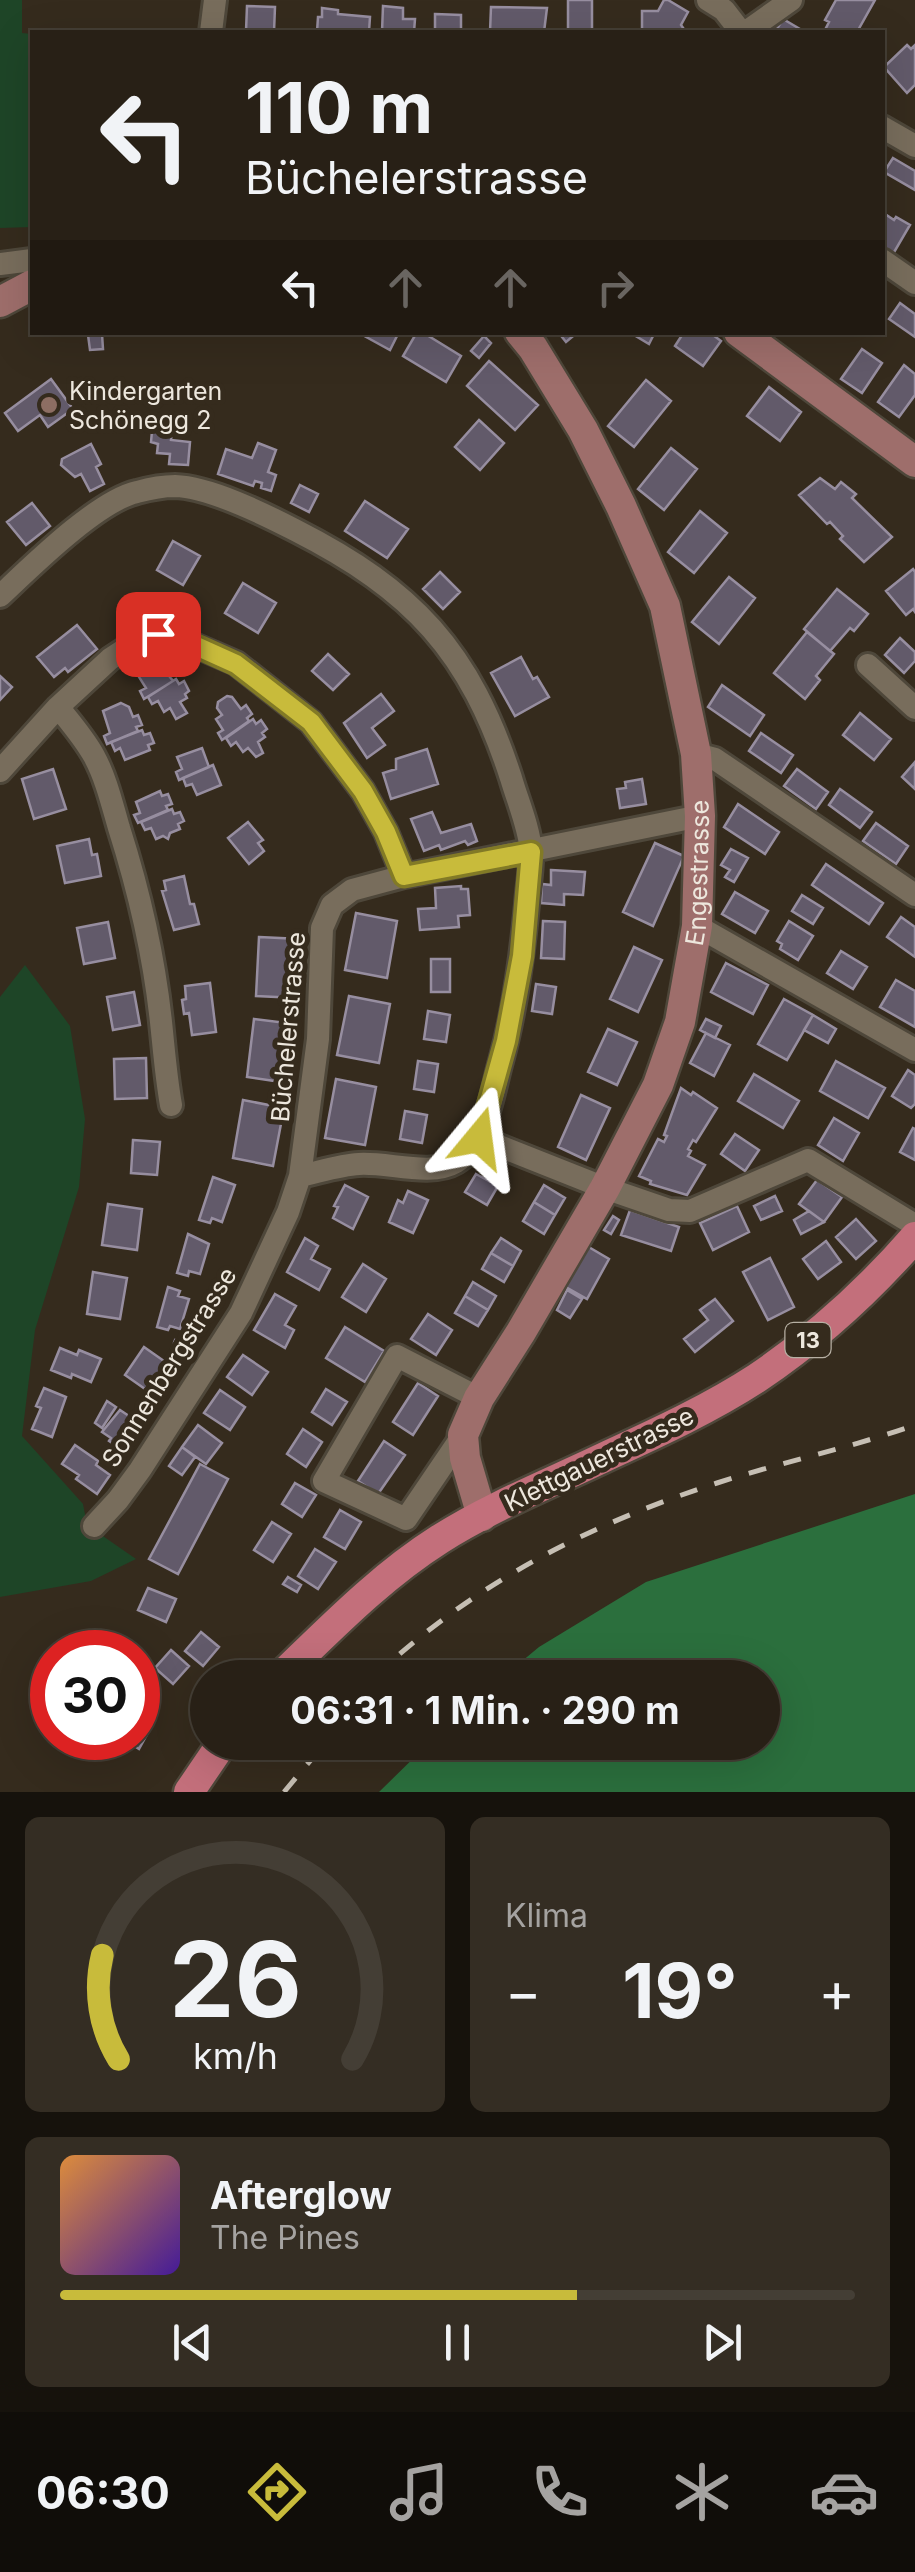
<!DOCTYPE html>
<html lang="de">
<head>
<meta charset="utf-8">
<style>
  body { margin:0; font-family:Inter,sans-serif; background:#342d23; color:#f1f3f6; height:100vh; display:flex; flex-direction:column; font-size:38px; white-space:nowrap }
  * { box-sizing:border-box; margin:0 }
  p { font-size:32px; color:#a5a3a1 }
  .icon { flex:none; width:55px; height:55px; fill:none; stroke:currentColor; stroke-width:2; stroke-linecap:round; stroke-linejoin:round }
  .map { position:relative; height:1792px; overflow:hidden }
  .side { display:flex; flex-direction:column; gap:25px; padding:25px; background:#16120c; flex:1 }
  .side>* { flex:none }
  .guide { position:absolute; left:30px; top:30px; width:855px; height:305px; border-radius:0px; box-shadow:0 10px 40px #0002,0 0 0 2px #443e35; background:#282016; color:#f1f3f6; overflow:hidden }
  .speed { position:absolute; left:30px; top:1630px; display:flex; gap:20px; font-size:50px; font-weight:700; text-align:center }
  .speed>* { display:grid; place-content:center; width:130px; height:130px; border-radius:50%; background:#282016; box-shadow:0 10px 40px #0002,0 0 0 2px #443e35; line-height:1 }
  .speed .limit { border:15px solid #d22; background:#fff; color:#111 }
  .pin { position:absolute; display:grid; place-items:center; width:85px; height:85px; color:#fff; margin:-42px; border-radius:20px; box-shadow:0 5px 15px #0006 }
  .me { position:absolute; width:110px; margin:-55px; rotate:16deg; stroke-linejoin:round; filter:drop-shadow(0 0 8px #0008) }
  .turn { display:flex; align-items:center; gap:35px; height:210px; padding:0 50px; font-size:45px }
  .turn .icon { width:130px; height:130px; stroke-width:2.5 }
  .turn b { display:block; font-size:70px; line-height:85px }
  .lanes { display:flex; align-items:center; height:95px; padding:0 50px; background:#0003; justify-content:center; gap:50px; direction:ltr }
  .lanes .off { opacity:.35 }
  .big { font-size:75px; font-weight:700; line-height:1.1 }
  .side .widget { flex:1; display:flex; flex-direction:column; justify-content:center; gap:15px; min-width:0; padding:0 35px; border-radius:15px; background:#342d23 }
  .side .dial { align-items:center; gap:0 }
  .dial svg { height:260px; overflow:visible; fill:none; stroke:#443e35; stroke-width:7; stroke-linecap:round; text-anchor:middle }
  .dial text { fill:#f1f3f6; stroke:none }
  .song { display:flex; align-items:center; gap:30px }
  .cover { width:120px; height:120px; border-radius:15px; background:linear-gradient(135deg,hsl(30 70% 55%),hsl(260 70% 35%)) }
  .played { height:10px; border-radius:5px; background:linear-gradient(90deg,#c8bb3b 65%,#443e35 65%) }
  .keys { display:flex; justify-content:space-around; direction:ltr }
  .heat { display:flex; justify-content:space-between; align-items:center; font-size:55px; direction:ltr }
  .side .tiles { flex:1; display:grid; gap:25px; grid-template-columns:1fr 1fr }
  .widget:last-child { grid-column:span 2 }
  .trip { position:absolute; left:190px; top:1660px; width:590px; height:100px; border-radius:50px; background:#282016; box-shadow:0 10px 40px #0002,0 0 0 2px #443e35; font-weight:700; line-height:100px; text-align:center }
  .tabs { display:flex; height:160px; justify-content:space-around; align-items:center; background:#100d09; color:#a5a3a1 }
  .tabs .icon { width:70px; height:70px }
  .tabs .active { color:#c8bb3b }
  .tabs b { font-size:45px; color:#f1f3f6 }
  .map>svg:first-child { display:block }
  .green { fill:#1e4527 }
  .forest { fill:#2b6f3d }
  .building { fill:#625a6a; stroke:#978ea0; stroke-width:2.5 }
  .lines { fill:none; stroke-linecap:round; stroke-linejoin:round }
  .street-casing { stroke:#4e473a; stroke-width:28 }
  .secondary-casing { stroke:#4e473a; stroke-width:35 }
  .primary-casing { stroke:#4e473a; stroke-width:35 }
  .street { stroke:#786d5c; stroke-width:22 }
  .secondary { stroke:#9e6e6b; stroke-width:30 }
  .primary { stroke:#c36f7b; stroke-width:30 }
  .rail { stroke:#c6bfb4; stroke-width:5; stroke-dasharray:18 18; stroke-linecap:butt }
  .route-casing { stroke:#827a26; stroke-width:25 }
  .route { stroke:#c8bb3b; stroke-width:18 }
  .education-dot { fill:#8d6e63; stroke:#352b1d; stroke-width:4 }
  .labels { text-anchor:middle; stroke-width:10; stroke-linejoin:round; paint-order:stroke }
  .shield { fill:#352b1d; stroke:#b6afa3; stroke-width:2.5 }
  .shield-label { font-size:22px; font-weight:bold; fill:#ede7dd }
  .poi-label { font-size:25px; fill:#ede7dd; stroke:#352b1d; text-anchor:start }
  .street-label { font-size:25px; fill:#ede7dd; stroke:#352b1d }
</style>
</head>
<body>
<div class="map">
<svg width="915" height="1792" viewBox="0 0 915 1792">
  <rect width="100%" height="100%" fill="#352b1d"/>
  <path class="green" d="M0 0H22V33L32 34V227L0 228Z
    M25 965 70 1026 85 1119 79 1187 35 1330 22 1436 83 1504 87 1525 136 1559 91 1581 0 1597V997Z"/>
  <path class="forest" d="M915 1494V1792H379L429 1743 762 1742V1678L503 1677 539 1647 646 1582Z"/>
  <path class="building" d="M568 0H592V32H568Z
    M664 0H668L688 12 681 25 686 32H642V11H658Z
    M836 0H875L857 32H835L826 28 829 22 825 20Z
    M247 6 275 7 274 32 246 31Z
    M383 6 403 8V19H415L414 32H382Z
    M491 7 547 8 544 32H490Z
    M322 8 338 10V14L370 17 369 32H317L318 17H322Z
    M435 14 461 15V32H435Z
    M783 19 805 32H775Z
    M907 45 911 49 915 45V85L907 93 884 67Z
    M893 158 915 171V190L884 172Z
    M882 212 894 220 896 217 910 225 893 254 882 248Z
    M900 303 915 314V337L889 319Z
    M357 332H399L390 350Z
    M417 332H422L461 356 446 382 403 356Z
    M558 332H578L566 342Z
    M629 332H655L649 344Z
    M684 332H709L721 341 703 366 675 346Z
    M102 334 103 349 90 350 88 335Z
    M484 336 491 343 479 358 471 351Z
    M862 349 882 363 862 393 841 379Z
    M489 361 538 405 515 430 467 386Z
    M904 365 915 374V395L899 417 878 402Z
    M51 379 73 409 48 427 40 415 18 431 5 413Z
    M646 380 671 401 634 447 608 426Z
    M769 387 801 412 780 441 747 416Z
    M153 420 173 421 171 440 190 442 188 465 169 464 170 454 157 453 158 444 151 442Z
    M479 420 504 443 480 470 455 447Z
    M258 443 276 450 268 472 276 475 271 491 261 488 262 483 255 481 253 486 218 474 226 449 252 458Z
    M91 444 101 464 96 467 104 484 90 491 81 474 75 477 61 465 62 459Z
    M671 448 697 469 664 510 638 489Z
    M820 478 835 489 841 482 856 494 852 498 892 537 864 562 840 539 843 536 830 522 827 524 799 495Z
    M300 485 318 494 309 512 291 503Z
    M365 501 408 529 387 558 345 531Z
    M32 503 50 526 26 545 7 522Z
    M700 511 727 533 694 573 668 552Z
    M173 541 200 556 183 585 157 570Z
    M913 569 915 572V612L913 609 906 615 886 591Z
    M440 572 460 592 443 609 423 589Z
    M729 577 755 598 719 644 692 622Z
    M243 583 276 603 258 633 225 613Z
    M837 589 868 614 854 631 850 628 830 651 804 629Z
    M77 625 97 649 68 672 65 668 54 677 37 657Z
    M807 632 834 654 816 676 820 680 805 699 774 673Z
    M900 638 915 652V661L904 673 885 655Z
    M328 654 349 674 333 690 312 671Z
    M521 657 533 679 537 677 549 697 515 716 491 673Z
    M161 663 164 668 170 664 175 674 170 677 173 681 144 699 140 691 146 688 139 677Z
    M0 676 12 687 0 700Z
    M176 679 179 684 184 681 189 691 185 694 187 698 180 702 187 713 176 719 170 708 164 712 158 701 152 704 148 697Z
    M722 685 764 715 750 736 708 707Z
    M381 694 394 711 372 728 385 745 367 758 344 723Z
    M227 696 232 697 241 709 246 705 252 714 247 718 249 721 222 740 218 733 223 730 216 719 222 715 217 708 218 702Z
    M121 703 129 707 133 717 138 715 142 725 136 727 138 731 107 744 104 736 110 733 103 711Z
    M860 713 891 739 874 760 843 735Z
    M253 719 256 724 261 720 267 729 262 733 265 737 258 742 263 753 256 757 248 748 243 752 236 742 231 746 226 738Z
    M142 730 144 735 150 733 154 743 148 745 150 750 125 760 120 748 115 751 111 742Z
    M761 733 793 755 781 773 749 751Z
    M202 748 209 767 179 780 176 772 182 769 177 757Z
    M427 749 438 784 391 799 383 773 396 769V759Z
    M915 762V789L902 777Z
    M213 765 221 785 197 795 192 784 186 786 183 778Z
    M53 769 66 809 34 819 22 779Z
    M797 769 828 792 816 809 784 786Z
    M642 779 646 804 620 808 617 789 626 788 625 782Z
    M840 789 872 812 860 828 829 805Z
    M160 791 162 796 168 794 172 804 166 806 168 810 138 823 134 815 140 813 136 802Z
    M738 804 779 832 765 854 724 827Z
    M172 809 174 814 180 812 184 821 178 824 180 829 170 833 168 839 163 836 156 839 151 828 145 830 141 822Z
    M432 812 441 833 471 824 477 841 468 845 465 841 441 850 439 845 424 851 411 819Z
    M248 822 263 840 258 843 264 851 249 864 228 838Z
    M876 823 908 846 896 864 863 841Z
    M89 839 92 855 97 854 101 876 65 883 57 846Z
    M655 843 684 856 653 926 623 912Z
    M731 849 748 858 734 882 725 877 730 870 721 865Z
    M826 864 883 903 869 924 812 885Z
    M551 870 585 872 583 895 564 894V905L541 903 542 884 551 885Z
    M184 876 190 904H194L199 924 174 930 162 891 166 890 164 881Z
    M461 886V889H468L470 915 458 916 459 927 420 930 418 909 436 908 435 888Z
    M735 892 768 911 755 933 722 914Z
    M802 895 823 908 813 924 792 911Z
    M356 913 397 921 387 978 345 970Z
    M901 917 915 927V957L887 937Z
    M543 921 565 922 564 959 541 958Z
    M789 921 813 936 798 960 780 949 782 944 777 941Z
    M108 922 115 958 84 964 77 928Z
    M259 937 300 939 297 998 256 996Z
    M634 947 662 960 638 1012 610 999Z
    M841 951 867 967 853 989 827 973Z
    M431 959H450V992H431Z
    M726 963 768 985 753 1014 711 992Z
    M896 980 915 991V1027L880 1007Z
    M210 983 216 1032 192 1035 189 1013 184 1014 182 1000 186 999 185 986Z
    M536 984 556 987 552 1014 532 1011Z
    M134 992 140 1025 113 1030 107 997Z
    M349 996 390 1004 379 1063 337 1055Z
    M784 999 813 1015 787 1060 758 1044Z
    M428 1011 450 1015 446 1042 424 1039Z
    M813 1015 836 1029 828 1043 804 1030Z
    M254 1019 295 1024 288 1083 247 1077Z
    M706 1019 721 1026 715 1038 700 1030Z
    M608 1029 637 1042 617 1085 588 1072Z
    M706 1033 730 1045 714 1076 690 1063Z
    M146 1058 147 1098 115 1099 114 1059Z
    M418 1061 438 1064 434 1092 414 1089Z
    M836 1061 885 1088 868 1118 820 1091Z
    M908 1070 915 1075V1104L911 1108 892 1096Z
    M754 1074 799 1101 783 1128 738 1101Z
    M336 1079 376 1087 365 1145 325 1138Z
    M681 1088 691 1095 693 1092 717 1108 696 1142 693 1140 688 1149 691 1151 688 1156 705 1165 687 1195 650 1184 651 1181 639 1176 658 1139 664 1142 667 1136 664 1135Z
    M581 1095 610 1108 586 1160 558 1147Z
    M243 1100 284 1108 273 1166 233 1158Z
    M405 1111 427 1115 422 1143 400 1139Z
    M834 1118 859 1133 843 1161 818 1145Z
    M913 1128 915 1129V1160L900 1152Z
    M735 1134 759 1150 745 1171 721 1154Z
    M133 1140 160 1142 157 1175 131 1173Z
    M476 1174 498 1186 487 1205 465 1192Z
    M213 1177 235 1185 222 1222 212 1218 210 1223 199 1220Z
    M817 1180 842 1197 824 1222 799 1204Z
    M345 1185 368 1197 353 1229 333 1218 338 1207 334 1206Z
    M544 1185 565 1198 555 1215 534 1202Z
    M408 1191 428 1200 413 1233 389 1222 398 1200 403 1203Z
    M775 1196 782 1211 761 1220 754 1206Z
    M534 1202 555 1215 544 1234 523 1221Z
    M108 1204 142 1209 137 1250 102 1245Z
    M737 1206 749 1232 713 1250 700 1223Z
    M630 1210 679 1227 671 1251 621 1235Z
    M809 1211 824 1222 801 1234 794 1220Z
    M613 1216 619 1220 611 1234 604 1230Z
    M856 1219 876 1241 856 1259 836 1237Z
    M188 1234 209 1244 200 1274 189 1271 188 1276 177 1273Z
    M305 1238 318 1246 311 1259 330 1269 319 1290 287 1272Z
    M501 1238 521 1251 513 1266 491 1253Z
    M826 1241 841 1262 818 1279 803 1259Z
    M587 1246 609 1259 587 1299 564 1286Z
    M491 1253 513 1266 504 1282 482 1269Z
    M770 1258 794 1307 768 1320 743 1272Z
    M363 1264 386 1279 366 1312 342 1297Z
    M93 1272 127 1278 120 1319 87 1314Z
    M473 1282 496 1296 488 1310 465 1296Z
    M168 1287 180 1291 178 1296 189 1299 180 1329 170 1326 168 1330 157 1327Z
    M567 1290 582 1299 570 1318 557 1310Z
    M275 1294 296 1306 285 1325 294 1330 285 1348 254 1330Z
    M465 1296 488 1310 478 1326 455 1313Z
    M715 1299 733 1321 695 1352 684 1339 708 1320 700 1310Z
    M428 1314 452 1330 436 1355 411 1339Z
    M345 1327 384 1351 365 1382 326 1358Z
    M175 1340 190 1345 186 1359 170 1354Z
    M144 1347 174 1368 155 1396 125 1375Z
    M60 1348 77 1355 79 1350 101 1359 91 1382 72 1374 71 1378 51 1370Z
    M243 1355 268 1372 252 1395 227 1377Z
    M418 1383 438 1396 413 1435 393 1422Z
    M44 1388 66 1397 52 1437 32 1429 41 1408 36 1406Z
    M326 1389 347 1402 332 1425 312 1412Z
    M220 1390 245 1407 230 1430 204 1413Z
    M107 1401 116 1407 102 1428 95 1423Z
    M120 1410 144 1426 127 1453 109 1441 111 1438 102 1432Z
    M198 1425 222 1443 206 1464 182 1447Z
    M303 1429 322 1442 306 1467 287 1454Z
    M384 1441 405 1455 378 1494 358 1481Z
    M75 1445 98 1461 96 1465 110 1475 97 1494 76 1479 79 1475 62 1464Z
    M182 1447 195 1457 182 1475 169 1466Z
    M200 1464 228 1479 178 1574 149 1559Z
    M295 1483 316 1495 302 1517 282 1504Z
    M340 1510 361 1522 345 1549 324 1537Z
    M272 1522 291 1534 273 1562 254 1550Z
    M315 1549 336 1562 318 1589 298 1576Z
    M288 1577 301 1585 297 1592 283 1584Z
    M148 1588 176 1599 166 1622 138 1610Z
    M201 1632 219 1647 203 1666 185 1651Z
    M171 1650 189 1666 173 1684 155 1668Z
    M138 1722 150 1729 139 1749 128 1742 123 1748 106 1738H138Z"/>
  <g class="lines">
    <defs>
      <path id="street" d="M708 0 724 10 741 32
        M211 32 215 0
        M746 32 791 0
        M882 127 915 146
        M882 260 915 283
        M0 264 32 260
        M0 596C31 567 97 501 137 492 148 489 164 486 175 486 210 487 264 514 295 530 413 590 470 651 511 778 518 802 529 827 531 851 532 868 528 887 527 904 522 957 515 1010 501 1061 492 1092 486 1144 456 1162 431 1177 388 1162 359 1164 340 1165 319 1172 300 1176
        M868 665 915 708
        M58 707C71 723 84 738 94 756 106 778 112 804 119 828 139 891 154 956 161 1022 164 1050 166 1077 171 1105
        M696 754 715 759 915 895
        M0 771 58 707 110 659 139 640 158 634 185 641 236 663 311 722 363 791 386 832 404 876
        M697 926 915 1050
        M479 1138 605 1188 669 1210 690 1211 808 1160 915 1225
        M463 1435 406 1519 324 1481 397 1356 479 1398
        M94 1526 118 1500 140 1470 241 1313 288 1212 300 1176 318 1039 322 928 332 905 352 890 404 876 700 816"/>
      <g id="secondary">
        <path d="M0 302 32 285"/>
        <path d="M739 332 915 462"/>
        <path id="s1" d="M482 1516 465 1458 463 1435 479 1398 521 1332 605 1188 658 1085 680 1022 697 926 700 816 696 754 665 606 621 506 583 430 533 348 520 332"/>
      </g>
      <path id="primary" d="M279 1678C330 1629 380 1577 440 1539 492 1506 553 1482 609 1455 659 1432 711 1408 757 1378 815 1339 869 1290 915 1237
        M189 1792 223 1742"/>
    </defs>
    <use href="#street" class="street-casing"/>
    <use href="#secondary" class="secondary-casing"/>
    <use href="#primary" class="primary-casing"/>
    <use href="#street" class="street"/>
    <use href="#secondary" class="secondary"/>
    <use href="#primary" class="primary"/>
    <path class="rail" d="M373 1678C473 1584 587 1525 717 1483 782 1462 850 1448 915 1425
      M284 1792 326 1742"/>
  </g>
  <g class="lines">
    <defs>
      <path id="route" d="M158 634 185 641 236 664 311 722 363 791 386 832 404 876 531 852 522 956 506 1041 479 1138"/>
    </defs>
    <use href="#route" class="route-casing"/>
    <use href="#route" class="route"/>
  </g>
  <circle class="education-dot" cx="49" cy="405" r="10"/>
  <g class="labels">
    <rect class="shield" x="785.5" y="1323" width="45" height="34" rx="8"/>
    <g class="shield-label">
      <text x="808" y="1348">13</text>
    </g>
    <g class="poi-label">
      <text x="69" y="400">Kindergarten<tspan x="69" dy="29">Schönegg 2</tspan></text>
    </g>
    <g class="street-label">
      <text dy="9" stroke="none"><textPath href="#s1" startOffset="702">Engestrasse</textPath></text>
      <text transform="translate(288 1027) rotate(-85)" y="9">Büchelerstrasse</text>
      <text transform="translate(169 1367) rotate(-58)" y="9">Sonnenbergstrasse</text>
      <text transform="translate(599 1459) rotate(-26)" y="9">Klettgauerstrasse</text>
    </g>
  </g>
</svg>
<div class="speed"><div class="limit">30</div></div>
<div class="pin" style="left:158px;top:634px;background:#d93025"><svg class="icon" aria-label="arrive" viewBox="0 0 24 24"><path d="M6 21V4h12l-3 4 3 4H6"/></svg></div>
<svg class="me" style="left:479px;top:1138px" viewBox="-20 -20 40 40"><path d="M0-17L14 15 0 8-14 15z" fill="#c8bb3b" stroke="#fff" stroke-width="4"/></svg>
<div class="trip">06:31 · 1 Min. · 290 m</div>
<div class="guide">
<div class="turn"><svg class="icon" aria-label="left" viewBox="0 0 24 24"><path d="M17 20v-9H6M10 6l-5 5 5 5"/></svg><div><b>110 m</b>Büchelerstrasse</div></div>
<div class="lanes"><svg class="icon" aria-label="left" viewBox="0 0 24 24"><path d="M17 20v-9H6M10 6l-5 5 5 5"/></svg><svg class="icon off" aria-label="ahead" viewBox="0 0 24 24"><path d="M12 20V5M6 11l6-6 6 6"/></svg><svg class="icon off" aria-label="ahead" viewBox="0 0 24 24"><path d="M12 20V5M6 11l6-6 6 6"/></svg><svg class="icon off" aria-label="right" viewBox="0 0 24 24"><path d="M7 20v-9h11M14 6l5 5-5 5"/></svg></div>
</div>
</div>
<section class="side">
<div class="tiles">
<div class="widget dial"><svg viewBox="0 0 100 80">
<path d="M14 69A42 42 0 1 1 86 69"/>
<path d="M14 69A42 42 0 0 1 9 37" stroke="#c8bb3b"/>
<text x="50" y="56" font-size="32" font-weight="700">26</text>
<text x="50" y="72" font-size="11">km/h</text>
</svg></div>
<div class="widget"><p>Klima</p>
<div class="heat"><a>−</a><b class="big">19°</b><a>+</a></div>
</div>
<div class="widget">
<div class="song"><i class="cover"></i><div><b>Afterglow</b><p>The Pines</p></div></div>
<div class="played"></div>
<div class="keys"><svg class="icon" aria-label="previous" viewBox="0 0 24 24"><path d="M18 5L8 12l10 7zM5 5v14"/></svg><svg class="icon" aria-label="pause" viewBox="0 0 24 24"><path d="M8 5v14M16 5v14"/></svg><svg class="icon" aria-label="next" viewBox="0 0 24 24"><path d="M6 5l10 7-10 7zM19 5v14"/></svg></div>
</div>
</div>
</section>
<nav class="tabs">
<b>06:30</b>
<svg class="icon active" aria-label="directions" viewBox="0 0 24 24"><path d="M12 3l9 9-9 9-9-9zM9 14v-3h6M13 9l2 2-2 2"/></svg>
<svg class="icon" aria-label="music" viewBox="0 0 24 24"><path d="M9 18V5l10-2v13"/><circle cx="6" cy="18" r="3"/><circle cx="16" cy="16" r="3"/></svg>
<svg class="icon" aria-label="phone" viewBox="0 0 24 24"><path d="M5 4h4l2 5-3 2q2 4 5 5l2-3 5 2v4C11 20 4 13 5 4z"/></svg>
<svg class="icon" aria-label="climate" viewBox="0 0 24 24"><path d="M12 3v18M4 7l16 10M4 17L20 7"/></svg>
<svg class="icon" aria-label="car" viewBox="0 0 24 24"><path d="M5 17H2v-5l4-1 3-4h7l3 4 3 1v5h-3M9 17h6M6 11h13"/><circle cx="7" cy="17" r="2"/><circle cx="17" cy="17" r="2"/></svg>
</nav>
</body>
</html>
